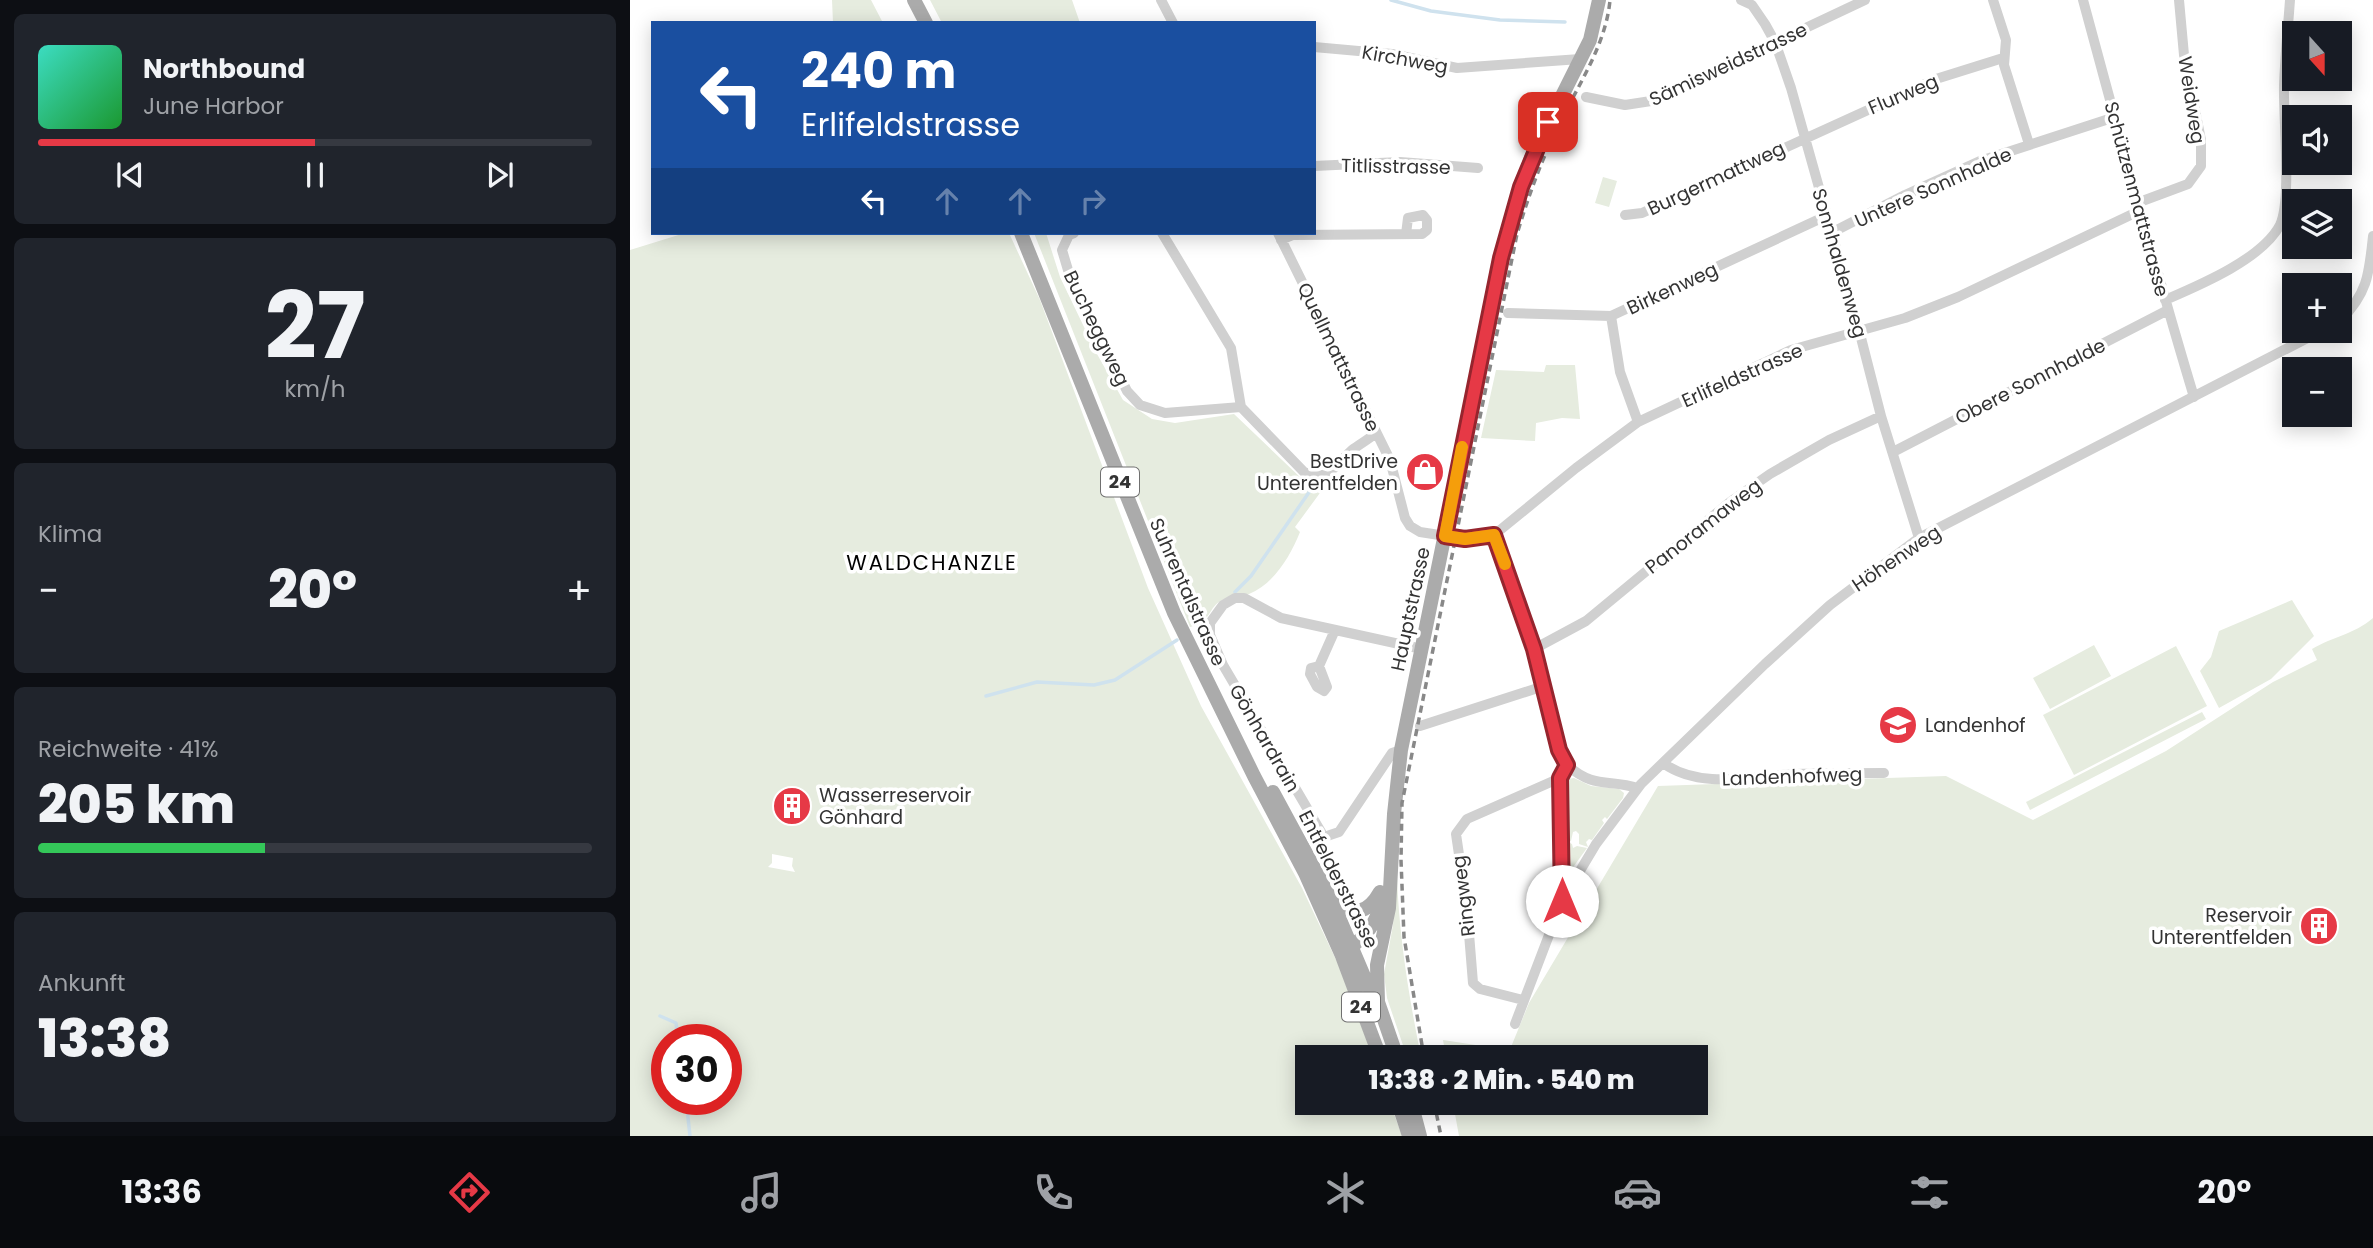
<!DOCTYPE html>
<html lang="de">
<head>
<meta charset="utf-8">
<style>
  body { margin:0; font-family:Poppins,sans-serif; background:#20242c; color:#f1f3f6; height:100vh; display:flex; flex-direction:column; font-size:26px; white-space:nowrap }
  * { box-sizing:border-box; margin:0 }
  p { font-size:23px; color:#9ea1a6 }
  .icon { flex:none; width:38px; height:38px; fill:none; stroke:currentColor; stroke-width:2; stroke-linecap:round; stroke-linejoin:round }
  .map { position:relative; flex:1; overflow:hidden }
  .panel { display:flex; flex-direction:column; gap:14px; padding:14px; background:#0d0f14; width:630px }
  .panel>* { flex:none }
  .hud { position:absolute; left:21px; top:21px; width:665px; height:214px; border-radius:0px; box-shadow:0 4px 18px #0003; background:#1a4fa0; color:#fff; overflow:hidden }
  .needle { width:46px; rotate:159deg }
  .tools { position:absolute; left:1652px; top:21px; display:grid; gap:14px }
  .tools a { display:grid; place-items:center; width:70px; height:70px; border-radius:0px; background:#171b24; box-shadow:0 4px 18px #0003; font-size:35px }
  .speed { position:absolute; left:21px; top:1024px; display:flex; gap:14px; font-size:35px; font-weight:700; text-align:center }
  .speed>* { display:grid; place-content:center; width:91px; height:91px; border-radius:50%; background:#171b24; box-shadow:0 4px 18px #0003; line-height:1 }
  .speed .limit { border:10px solid #d22; background:#fff; color:#111 }
  .pin { position:absolute; display:grid; place-items:center; width:60px; height:60px; color:#fff; margin:-30px; border-radius:14px; box-shadow:0 4px 10px #0006 }
  .me { position:absolute; width:77px; margin:-38px; rotate:0deg; stroke-linejoin:round; filter:drop-shadow(0 0 5px #0008) }
  .turn { display:flex; align-items:center; gap:24px; height:147px; padding:0 35px; font-size:32px }
  .turn .icon { width:91px; height:91px; stroke-width:2.5 }
  .turn b { display:block; font-size:49px; line-height:60px }
  .lanes { display:flex; align-items:center; height:66px; padding:0 35px; background:#0003; justify-content:center; gap:35px; direction:ltr }
  .lanes .off { opacity:.35 }
  .big { font-size:52px; font-weight:800; line-height:1.1 }
  .panel .widget { flex:1; display:flex; flex-direction:column; justify-content:center; gap:10px; min-width:0; padding:0 24px; border-radius:10px; background:#20242c }
  .panel .dial { align-items:center; gap:0 }
  .dial b { font-size:91px; line-height:1 }
  .song { display:flex; align-items:center; gap:21px }
  .cover { width:84px; height:84px; border-radius:10px; background:linear-gradient(135deg,hsl(170 70% 55%),hsl(130 70% 35%)) }
  .played { height:7px; border-radius:4px; background:linear-gradient(90deg,#e63946 50%,#363941 50%) }
  .keys { display:flex; justify-content:space-around; direction:ltr }
  .heat { display:flex; justify-content:space-between; align-items:center; font-size:38px; direction:ltr }
  .charge { height:10px; border-radius:5px; background:linear-gradient(90deg,#34c759 41%,#363941 0) }
  .trip { position:absolute; left:665px; top:1045px; width:413px; height:70px; border-radius:0px; background:#171b24; box-shadow:0 4px 18px #0003; font-weight:800; line-height:70px; text-align:center }
  .dock { display:flex; height:112px; justify-content:space-around; align-items:center; background:#090b0e; color:#9ea1a6 }
  .dock .icon { width:49px; height:49px }
  .dock .on { color:#e63946 }
  .dock b { font-size:32px; color:#f1f3f6 }
  main { display:flex; flex:1; min-height:0 }
  .map>svg:first-child { display:block }
  .green { fill:#e6ecdf; fill-rule:evenodd }
  .lines { fill:none; stroke-linecap:round; stroke-linejoin:round }
  .stream { stroke:#cfe2ee; stroke-width:3.5 }
  .minor { stroke:#d0d0d0; stroke-width:10 }
  .major { stroke:#ababab; stroke-width:14 }
  .rail { stroke:#888; stroke-width:3.5; stroke-dasharray:7 5; stroke-linecap:butt }
  .route-casing { stroke:#96252e; stroke-width:18 }
  .route { stroke:#e63946; stroke-width:12 }
  .slow { stroke:#f59e0b; stroke-width:12 }
  .labels { text-anchor:middle; stroke-width:7; stroke-linejoin:round; paint-order:stroke }
  .shield { fill:#fff; stroke:#707070; stroke-width:2 }
  .shield-label { font-size:18px; font-weight:bold; fill:#333 }
  .street-label { font-size:19px; fill:#333; stroke:#fff }
  .poi-label { font-size:19px; fill:#333; stroke:#fff; text-anchor:end }
  .neighbourhood-label { font-size:21px; letter-spacing:2px; fill:#000; stroke:#fff }
</style>
</head>
<body>
<main>
<section class="panel">
<div class="widget">
<div class="song"><i class="cover"></i><div><b>Northbound</b><p>June Harbor</p></div></div>
<div class="played"></div>
<div class="keys"><svg class="icon" aria-label="previous" viewBox="0 0 24 24"><path d="M18 5L8 12l10 7zM5 5v14"/></svg><svg class="icon" aria-label="pause" viewBox="0 0 24 24"><path d="M8 5v14M16 5v14"/></svg><svg class="icon" aria-label="next" viewBox="0 0 24 24"><path d="M6 5l10 7-10 7zM19 5v14"/></svg></div>
</div>
<div class="widget dial"><b>27</b><p>km/h</p></div>
<div class="widget"><p>Klima</p>
<div class="heat"><a>−</a><b class="big">20°</b><a>+</a></div>
</div>
<div class="widget"><p>Reichweite · 41%</p><b class="big">205 km</b><div class="charge"></div></div>
<div class="widget"><p>Ankunft</p><b class="big">13:38</b></div>
</section>
<div class="map">
<svg width="1743" height="1136" viewBox="0 0 1743 1136">
  <rect width="100%" height="100%" fill="#fff"/>
  <path class="green" d="M202 0H241L253 23H203Z
    M300 0H442L450 23H312Z
    M973 177 987 181 979 207 965 203Z
    M55 233H379L410 300 518 588 571 706 672 888 708 964 743 1057H677V1102L760 1103 772 1136H0V250ZM142 854 163 858 162 866 165 872 138 867 142 863ZM37 1040H96V1099H37Z
    M404 233H416L430 277 467 354 493 400 522 419 545 423 604 414 673 480 698 482 665 527 670 532C661 555 644 584 619 594 610 597 600 597 592 600 578 607 582 622 560 627Z
    M916 365H945L950 419 932 418 906 423 905 441 851 438 866 370 914 372Z
    M1662 600 1684 636 1641 679 1589 708 1570 671 1581 657 1589 631Z
    M1743 618V1136H829L823 1103 1066 1102V1057H816L813 1040 872 1049 881 1047 899 1003 1028 786 1316 776 1403 820 1536 751 1643 682 1687 660 1682 649C1704 636 1723 635 1743 618Z
    M1464 645 1481 676 1420 709 1403 678Z
    M1546 646 1577 706 1444 775 1413 715Z
    M1572 712 1576 719 1400 810 1396 802Z
    M944 778 961 786 989 789 994 793 993 798 977 819 975 817 972 820 974 823 962 840 959 839 956 842 958 847 949 844V834L946 831 943 832 941 841 936 839 934 783 937 779Z
    M936 841 942 844 943 848 947 846 957 848 936 877Z
    M767 876C769 937 779 997 791 1057H777L757 998 754 974 763 925Z"/>
  <g class="lines">
    <path class="stream" d="M761 0 801 11 870 20 935 22
      M605 592 621 576 682 488
      M356 696 407 682 464 685 485 680 547 640
      M30 1016 46 1023 48 1040
      M56 1099 60 1136"/>
    <path class="minor" d="M531 0 543 23
      M1111 0 1122 5 1135 24 1145 42 1161 88 1229 330 1251 416 1289 538
      M1363 0 1376 40 1374 65 1399 144
      M1453 0C1489 133 1524 265 1564 397
      M684 47 762 54 827 68 950 59
      M956 97 995 105 1021 101 1235 0
      M684 166 770 162 848 168
      M1507 203 1558 184 1571 166V140L1554 55 1549 0
      M995 215 1012 213 1306 79 1373 58
      M444 233 439 235 432 250 438 270 497 391 510 405 535 413 611 407
      M532 233 601 348 611 407 674 472C698 484 706 464 722 450 730 444 739 439 746 433
      M648 233 760 460 775 518 780 526 790 532 835 539 864 535 946 468 1008 422 1161 350 1275 318 1328 297 1509 211
      M1201 233 1275 195 1350 161 1485 117
      M651 240 663 235 792 234 797 230V220L793 215 778 218 776 234
      M1535 300C1570 285 1632 259 1650 225 1662 200 1653 117 1654 86 1655 57 1658 28 1660 0
      M878 313 981 316 1196 216
      M981 316 990 372 1008 422
      M1710 321C1738 293 1739 274 1743 236
      M1263 452 1538 310
      M864 535 904 649 929 750 937 765 930 778 932 901 885 1024
      M904 649 956 621 1100 502 1140 474 1199 440 1251 416
      M689 666 681 668 680 674 687 687 694 691 697 687 689 666 705 630
      M790 726 914 686
      M771 750 762 753 709 832 694 837 593 665 580 635V623L593 605 605 598H614L651 618 792 649
      M1033 763C1070 790 1123 776 1166 774 1195 773 1224 773 1254 773
      M937 765C964 789 978 779 1008 788
      M932 901 966 844 1011 784 1135 664 1200 605 1289 538 1691 331
      M893 1000 850 989 843 983 837 909 826 834 837 819 930 778"/>
    <path class="major" d="M284 0 296 23
      M391 233 544 613 624 776 675 873 712 956 750 1057
      M643 792 702 901 739 988 748 1002 767 1057
      M702 901C723 916 737 915 750 892
      M717 951C737 934 745 926 753 900
      M748 1002 747 965 759 908 764 814 771 750 871 258 891 186 901 158 960 40 969 0
      M768 1102 779 1136
      M781 1102 790 1136"/>
    <path class="rail" d="M794 1057 774 937 771 860 772 803 887 234C898 198 910 163 927 129 946 88 976 46 980 0
      M804 1102 811 1136"/>
  </g>
  <g class="lines">
    <defs>
      <path id="route" d="M918 122 891 187 871 258 815 536 835 539 864 535 904 649 929 750 937 765 930 778 932 901"/>
    </defs>
    <use href="#route" class="route-casing"/>
    <use href="#route" class="route"/>
    <path class="slow" d="M832 447 815 536 835 539 864 535 875 564"/>
  </g>
  <defs>
    <symbol id="shop-disc" viewBox="-11 -11 22 22"><circle r="9.5" fill="#e63946" stroke="#fff"/><path d="M-5-2.5h2.3a2.7 3.5 0 0 1 5.4 0H5L5.5 6h-11ZM-1.5-2.5h3a1.5 2.3 0 0 0-3 0Z" fill="#fff"/></symbol>
    <symbol id="school-disc" viewBox="-11 -11 22 22"><circle r="9.5" fill="#e63946" stroke="#fff"/><path d="M0-5L7-2L0 1L-7-2ZM-4 1L0 2.5L4 1V4Q0 6-4 4Z" fill="#fff"/></symbol>
    <symbol id="building-disc" viewBox="-11 -11 22 22"><circle r="9.5" fill="#e63946" stroke="#fff"/><path d="M-4-6H4V6H1V3H-1V6H-4ZM-2.5-4.3h1.7v1.8h-1.7ZM.8-4.3h1.7v1.8H.8ZM-2.5-1h1.7V.8h-1.7ZM.8-1h1.7V.8H.8Z" fill="#fff"/></symbol>
  </defs>
  <g fill-rule="evenodd">
    <use href="#shop-disc" x="773" y="450" width="44" height="44"/>
    <use href="#school-disc" x="1246" y="703" width="44" height="44"/>
    <use href="#building-disc" x="140" y="784" width="44" height="44"/>
    <use href="#building-disc" x="1667" y="904" width="44" height="44"/>
  </g>
  <g class="labels">
    <g class="shield">
      <rect x="471" y="467.5" width="38" height="29" rx="5"/>
      <rect x="712" y="992.5" width="38" height="29" rx="5"/>
    </g>
    <g class="shield-label">
      <text x="490" y="488">24</text>
      <text x="731" y="1013">24</text>
    </g>
    <g class="street-label">
      <text transform="translate(775 59) rotate(10)" y="7">Kirchweg</text>
      <text transform="translate(1098 64) rotate(-25)" y="7">Sämisweidstrasse</text>
      <text transform="translate(1273 94) rotate(-23)" y="7">Flurweg</text>
      <text transform="translate(1562 100) rotate(81)" y="7">Weidweg</text>
      <text transform="translate(766 166) rotate(1)" y="7">Titlisstrasse</text>
      <text transform="translate(1086 178) rotate(-25)" y="7">Burgermattweg</text>
      <text transform="translate(1303 187) rotate(-24)" y="7">Untere Sonnhalde</text>
      <text transform="translate(1507 199) rotate(75)" y="7">Schützenmattstrasse</text>
      <text transform="translate(1210 263) rotate(74)" y="7">Sonnhaldenweg</text>
      <text transform="translate(1042 288) rotate(-25)" y="7">Birkenweg</text>
      <text transform="translate(467 328) rotate(64)" y="7">Bucheggweg</text>
      <text transform="translate(709 357) rotate(64)" y="7">Quellmattstrasse</text>
      <text transform="translate(1112 375) rotate(-24)" y="7">Erlifeldstrasse</text>
      <text transform="translate(1400 381) rotate(-27)" y="7">Obere Sonnhalde</text>
      <text transform="translate(1073 526) rotate(-38)" y="7">Panoramaweg</text>
      <text transform="translate(1266 558) rotate(-34)" y="7">Höhenweg</text>
      <text transform="translate(558 592) rotate(66)" y="7">Suhrentalstrasse</text>
      <text transform="translate(780 609) rotate(-78)" y="7">Hauptstrasse</text>
      <text transform="translate(635 738) rotate(60)" y="7">Gönhardrain</text>
      <text transform="translate(1162 776) rotate(-2)" y="7">Landenhofweg</text>
      <text transform="translate(709 879) rotate(63)" y="7">Entfelderstrasse</text>
      <text transform="translate(833 896) rotate(-97)" y="7">Ringweg</text>
    </g>
    <g class="poi-label">
      <text x="768" y="468">BestDrive<tspan x="768" dy="22">Unterentfelden</tspan></text>
      <text x="1295" y="732" text-anchor="start">Landenhof</text>
      <text x="189" y="802" text-anchor="start">Wasserreservoir<tspan x="189" dy="22">Gönhard</tspan></text>
      <text x="1662" y="922">Reservoir<tspan x="1662" dy="22">Unterentfelden</tspan></text>
    </g>
    <g class="neighbourhood-label">
      <text x="302" y="570">WALDCHANZLE</text>
    </g>
  </g>
</svg>
<div class="tools">
<a><svg class="needle" viewBox="-14 -14 28 28"><path d="M0-13l5 13h-10z" fill="#e53935"/><path d="M0 13l5-13h-10z" fill="#9ea1a6"/></svg></a>
<a><svg class="icon" aria-label="sound" viewBox="0 0 24 24"><path d="M4 9h4l5-4v14l-5-4H4zM17 9q2 3 0 6"/></svg></a>
<a><svg class="icon" aria-label="layers" viewBox="0 0 24 24"><path d="M12 4l9 5-9 5-9-5zM3 14l9 5 9-5"/></svg></a>
<a>+</a>
<a>−</a>
</div>
<div class="speed"><div class="limit">30</div></div>
<div class="pin" style="left:918px;top:122px;background:#d93025"><svg class="icon" aria-label="arrive" viewBox="0 0 24 24"><path d="M6 21V4h12l-3 4 3 4H6"/></svg></div>
<svg class="me" style="left:932px;top:901px" viewBox="-20 -20 40 40"><circle r="19" fill="#fff"/><path d="M0-13L10 11 0 6-10 11z" fill="#e63946"/></svg>
<div class="trip">13:38 · 2 Min. · 540 m</div>
<div class="hud">
<div class="turn"><svg class="icon" aria-label="left" viewBox="0 0 24 24"><path d="M17 20v-9H6M10 6l-5 5 5 5"/></svg><div><b>240 m</b>Erlifeldstrasse</div></div>
<div class="lanes"><svg class="icon" aria-label="left" viewBox="0 0 24 24"><path d="M17 20v-9H6M10 6l-5 5 5 5"/></svg><svg class="icon off" aria-label="ahead" viewBox="0 0 24 24"><path d="M12 20V5M6 11l6-6 6 6"/></svg><svg class="icon off" aria-label="ahead" viewBox="0 0 24 24"><path d="M12 20V5M6 11l6-6 6 6"/></svg><svg class="icon off" aria-label="right" viewBox="0 0 24 24"><path d="M7 20v-9h11M14 6l5 5-5 5"/></svg></div>
</div>
</div>
</main>
<nav class="dock">
<b>13:36</b>
<svg class="icon on" aria-label="directions" viewBox="0 0 24 24"><path d="M12 3l9 9-9 9-9-9zM9 14v-3h6M13 9l2 2-2 2"/></svg>
<svg class="icon" aria-label="music" viewBox="0 0 24 24"><path d="M9 18V5l10-2v13"/><circle cx="6" cy="18" r="3"/><circle cx="16" cy="16" r="3"/></svg>
<svg class="icon" aria-label="phone" viewBox="0 0 24 24"><path d="M5 4h4l2 5-3 2q2 4 5 5l2-3 5 2v4C11 20 4 13 5 4z"/></svg>
<svg class="icon" aria-label="climate" viewBox="0 0 24 24"><path d="M12 3v18M4 7l16 10M4 17L20 7"/></svg>
<svg class="icon" aria-label="car" viewBox="0 0 24 24"><path d="M5 17H2v-5l4-1 3-4h7l3 4 3 1v5h-3M9 17h6M6 11h13"/><circle cx="7" cy="17" r="2"/><circle cx="17" cy="17" r="2"/></svg>
<svg class="icon" aria-label="filters" viewBox="0 0 24 24"><path d="M4 7h16M4 17h16"/><circle cx="9" cy="7" r="2"/><circle cx="15" cy="17" r="2"/></svg>
<b>20°</b>
</nav>
</body>
</html>
